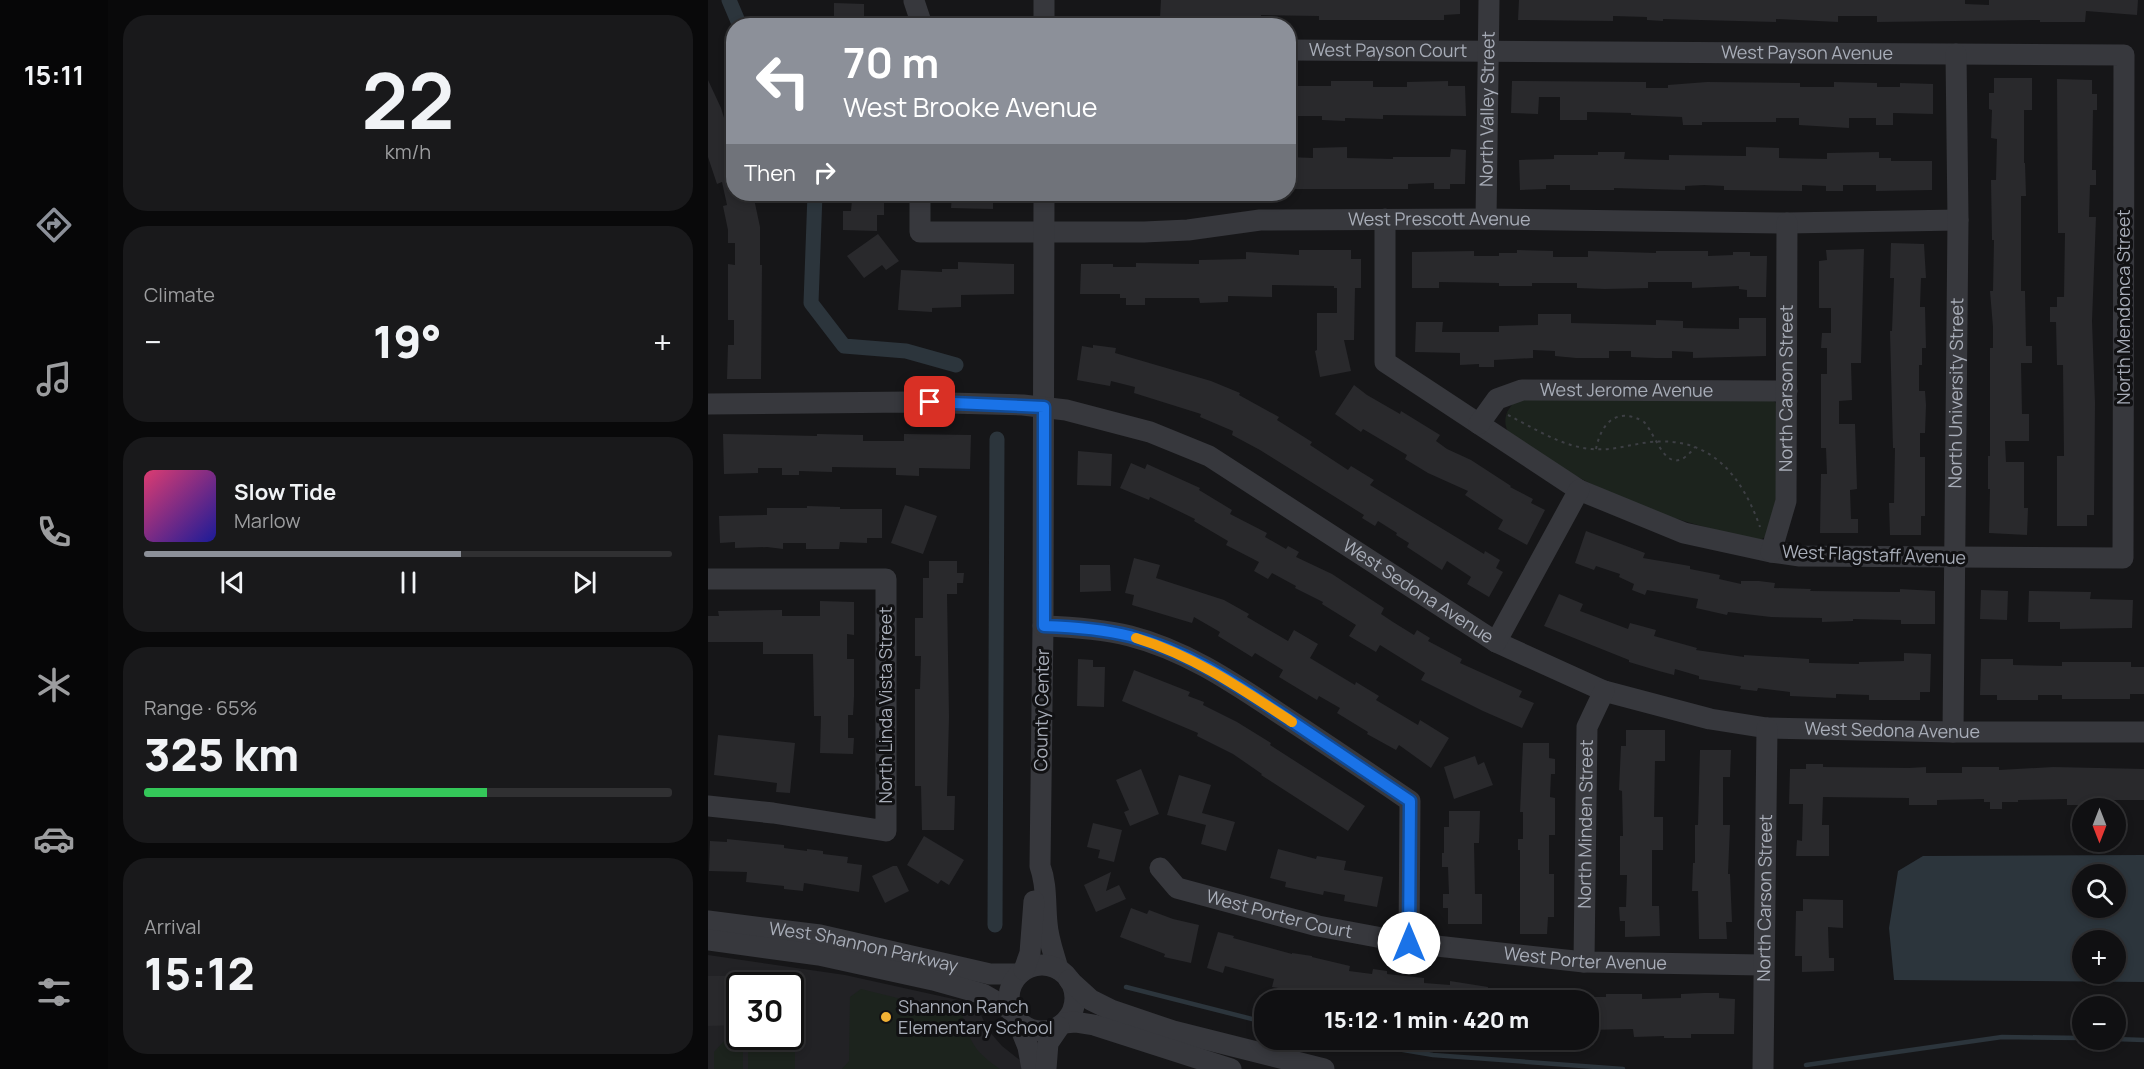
<!DOCTYPE html>
<html lang="en">
<head>
<meta charset="utf-8">
<style>
  body { margin:0; font-family:Manrope,sans-serif; background:#19191b; color:#f1f3f6; height:100vh; display:flex; flex-direction:column; font-size:22px; white-space:nowrap }
  * { box-sizing:border-box; margin:0 }
  p { font-size:20px; color:#9c9d9f }
  .icon { flex:none; width:33px; height:33px; fill:none; stroke:currentColor; stroke-width:2; stroke-linecap:round; stroke-linejoin:round }
  .map { position:relative; flex:1; overflow:hidden }
  .panel { display:flex; flex-direction:column; gap:15px; padding:15px; background:#09090a; width:600px }
  .panel>* { flex:none }
  .hud { position:absolute; left:18px; top:18px; width:570px; height:183px; border-radius:24px; box-shadow:0 3px 9px #0003,0 0 0 2px #303032; background:#8c9099; color:#fff; overflow:hidden }
  .needle { width:39px; rotate:180deg }
  .controls { position:absolute; left:1364px; top:798px; display:grid; gap:12px }
  .controls a { display:grid; place-items:center; width:54px; height:54px; border-radius:50%; background:#101012; box-shadow:0 3px 9px #0003,0 0 0 2px #303032; font-size:30px }
  .speed { position:absolute; left:18px; top:972px; display:flex; gap:12px; font-size:30px; font-weight:700; text-align:center }
  .speed>* { display:grid; place-content:center; width:78px; height:78px; border-radius:50%; background:#101012; box-shadow:0 3px 9px #0003,0 0 0 2px #303032; line-height:1 }
  .speed .limit { border:3px solid #111; border-radius:9px; background:#fff; color:#111 }
  .pin { position:absolute; display:grid; place-items:center; width:51px; height:51px; color:#fff; margin:-26px; border-radius:12px; box-shadow:0 3px 9px #0006 }
  .me { position:absolute; width:66px; margin:-33px; rotate:0deg; stroke-linejoin:round; filter:drop-shadow(0 0 4px #0008) }
  .turn { display:flex; align-items:center; gap:21px; height:126px; padding:0 18px; font-size:27px }
  .turn .icon { width:78px; height:78px; stroke-width:2.5 }
  .turn b { display:block; font-size:42px; line-height:51px }
  .then { display:flex; align-items:center; height:57px; padding:0 18px; background:#0003; gap:12px; font-size:22px }
  .big { font-size:45px; font-weight:800; line-height:1.1 }
  .panel .tile { flex:1; display:flex; flex-direction:column; justify-content:center; gap:9px; min-width:0; padding:0 21px; border-radius:24px; background:#19191b }
  .panel .dial { align-items:center; gap:0 }
  .dial b { font-size:78px; line-height:1 }
  .song { display:flex; align-items:center; gap:18px }
  .cover { width:72px; height:72px; border-radius:9px; background:linear-gradient(135deg,hsl(340 70% 55%),hsl(240 70% 35%)) }
  .played { height:6px; border-radius:3px; background:linear-gradient(90deg,#8c9099 60%,#303032 60%) }
  .keys { display:flex; justify-content:space-around; direction:ltr }
  .heat { display:flex; justify-content:space-between; align-items:center; font-size:33px; direction:ltr }
  .charge { height:9px; border-radius:4px; background:linear-gradient(90deg,#34c759 65%,#303032 0) }
  .trip { position:absolute; left:546px; top:990px; width:345px; height:60px; border-radius:24px; background:#101012; box-shadow:0 3px 9px #0003,0 0 0 2px #303032; font-weight:800; line-height:60px; text-align:center }
  main { display:flex; flex:1; min-height:0 }
  .menu { display:flex; flex-direction:column; width:108px; justify-content:space-around; align-items:center; background:#060607; color:#9c9d9f }
  .menu .icon { width:42px; height:42px }
  .menu .current { color:#8c9099 }
  .menu b { font-size:27px; color:#f1f3f6 }
  .map>svg:first-child { display:block }
  .built { fill:#222225; fill-rule:evenodd }
  .green { fill:#1c231d }
  .water { fill:#2c353c; fill-rule:evenodd }
  .lines { fill:none; stroke-linecap:round; stroke-linejoin:round }
  .stream { stroke:#2c353c; stroke-width:4.5 }
  .canal { stroke:#2c353c; stroke-width:15 }
  .building { fill:#29292c }
  .path { stroke:#3d3f44; stroke-width:2; stroke-dasharray:3 4.5; stroke-linecap:butt }
  .minor { stroke:#37383d; stroke-width:21 }
  .route-casing { stroke:#114b97; stroke-width:15 }
  .route { stroke:#1a73e8; stroke-width:10 }
  .slow { stroke:#f59e0b; stroke-width:10 }
  .poi-dot { fill:#f2b134; stroke:#111113; stroke-width:2 }
  .labels { text-anchor:middle; stroke-width:6; stroke-linejoin:round; paint-order:stroke }
  .street-label { font-size:18px; fill:#a8adb8; stroke:#111113 }
  .poi-label { font-size:18px; fill:#a8adb8; stroke:#111113; text-anchor:start }
</style>
</head>
<body>
<main>
<nav class="menu">
<b>15:11</b>
<svg class="icon current" aria-label="directions" viewBox="0 0 24 24"><path d="M12 3l9 9-9 9-9-9zM9 14v-3h6M13 9l2 2-2 2"/></svg>
<svg class="icon" aria-label="music" viewBox="0 0 24 24"><path d="M9 18V5l10-2v13"/><circle cx="6" cy="18" r="3"/><circle cx="16" cy="16" r="3"/></svg>
<svg class="icon" aria-label="phone" viewBox="0 0 24 24"><path d="M5 4h4l2 5-3 2q2 4 5 5l2-3 5 2v4C11 20 4 13 5 4z"/></svg>
<svg class="icon" aria-label="climate" viewBox="0 0 24 24"><path d="M12 3v18M4 7l16 10M4 17L20 7"/></svg>
<svg class="icon" aria-label="car" viewBox="0 0 24 24"><path d="M5 17H2v-5l4-1 3-4h7l3 4 3 1v5h-3M9 17h6M6 11h13"/><circle cx="7" cy="17" r="2"/><circle cx="17" cy="17" r="2"/></svg>
<svg class="icon" aria-label="filters" viewBox="0 0 24 24"><path d="M4 7h16M4 17h16"/><circle cx="9" cy="7" r="2"/><circle cx="15" cy="17" r="2"/></svg>
</nav>
<section class="panel">
<div class="tile dial"><b>22</b><p>km/h</p></div>
<div class="tile"><p>Climate</p>
<div class="heat"><a>−</a><b class="big">19°</b><a>+</a></div>
</div>
<div class="tile">
<div class="song"><i class="cover"></i><div><b>Slow Tide</b><p>Marlow</p></div></div>
<div class="played"></div>
<div class="keys"><svg class="icon" aria-label="previous" viewBox="0 0 24 24"><path d="M18 5L8 12l10 7zM5 5v14"/></svg><svg class="icon" aria-label="pause" viewBox="0 0 24 24"><path d="M8 5v14M16 5v14"/></svg><svg class="icon" aria-label="next" viewBox="0 0 24 24"><path d="M6 5l10 7-10 7zM19 5v14"/></svg></div>
</div>
<div class="tile"><p>Range · 65%</p><b class="big">325 km</b><div class="charge"></div></div>
<div class="tile"><p>Arrival</p><b class="big">15:12</b></div>
</section>
<div class="map">
<svg width="1436" height="1069" viewBox="0 0 1436 1069">
  <rect width="100%" height="100%" fill="#161618"/>
  <path class="built" d="M0 955 137 975 268 1004 280 1030 294 1046 313 1061V1069H0ZM32 986H82V1036H32Z"/>
  <path class="green" d="M1059 397 1067 402 1073 411 1069 520 1061 535 1050 541C1022 533 994 527 966 518 919 503 863 476 822 449 816 445 808 442 803 436 792 423 798 406 812 399Z
    M153 989 254 1014C262 1043 267 1052 292 1069H134L141 1061 142 997Z
    M18 1039H35V1069H6V1052Z
    M40 1043H87V1069H40Z"/>
  <path class="water" d="M1436 855V982L1186 980 1181 928 1190 871 1215 856ZM1374 874H1407V908H1374ZM1374 940H1407V974H1374Z"/>
  <g class="lines">
    <path class="stream" d="M418 987 556 1022
      M1407 1039 1436 1040
      M636 1040 725 1055 915 1069
      M1098 1065 1294 1037 1374 1038"/>
    <path class="canal" d="M21 0 32 26
      M107 194 103 303 136 346 198 351 248 365
      M287 925 289 439"/>
  </g>
  <path class="building" d="M453 0H752V14L736 15V20H611V16L553 15V20L452 18Z
    M811 0H1257V4L1281 5V0H1430L1429 15 1378 11 1377 22H1332V20L1169 22V16H1130V22L1068 19V22L955 19V21L939 20V17L905 16V21L810 20Z
    M126 3 156 4V26H126Z
    M1286 78H1324V110H1316V163H1317L1318 196H1313V291H1317L1318 346H1324V363H1313L1314 414H1321V441H1297L1298 462H1316V508H1320L1319 535 1281 533 1282 489H1280V456H1282V348H1285V327L1282 291H1285L1286 240H1284L1283 180H1288L1289 139 1283 138 1284 110 1281 109V93H1286Z
    M1349 79 1384 80V94H1389V110H1385L1384 170H1388V185H1382L1381 217H1388L1384 321 1387 403 1386 515H1379V526H1349V456H1356L1355 365H1349L1348 322H1342V307H1349V297H1356L1357 233H1350Z
    M0 80 13 108 26 150V194H45L52 227V265H54L53 379H19L20 345H26V320H20V264L27 265V243H20V230L15 206 19 205 14 182 9 184 0 157Z
    M623 81H665V87H699V82L740 81V86H757L758 116 675 115V119L637 118V121L614 120V116H580V86H623Z
    M804 81 938 82V88H960V85L999 82 1092 83V87H1126V82L1169 83V87H1192V83L1225 84V114L1185 113V125H1168V118H1141V128L1091 125V118H1068V122H994V125H975L974 117 923 115V113L879 112V120H852V97H831L830 114 803 113Z
    M639 147V158L685 159V157H742L743 149 758 150 757 184H742V189H726V183L700 184V189H583V184H580V157L605 158V148Z
    M1038 147 1071 148V158L1119 159V153L1171 152V158H1183V161H1224V190L1168 191V185H1135V191H1118V186L1094 185V191L1016 190V186L996 185 977 186V190L906 188V190H862V185H838V189L812 190 811 160 846 159V155H890V152H917L916 159 961 160V155L1038 156Z
    M244 194H285V209L243 208Z
    M144 200H176V215H169V231L135 230V211H143Z
    M170 234 191 261 178 270 174 265 156 278 139 256Z
    M1183 243 1216 244 1218 278H1213L1212 307H1217L1218 348H1214V365H1211V391H1217L1218 405 1217 433H1212V457H1217V516H1213V535H1182L1181 503H1186L1187 448H1185L1182 331H1184L1186 278H1182Z
    M1156 249 1153 363H1143L1144 400 1131 401V424H1147L1149 489 1142 490 1143 519H1150V533H1112L1113 474H1119L1118 448H1113V374H1119V348H1113L1114 333H1123V308H1111V261L1119 260 1118 250Z
    M591 250H643V259H653V288H647L646 340H636L643 371 612 377 607 351 609 350V313H629V288H626V286L564 285V297L520 296V302L492 303 491 298H437V305H418V298H412V294H372L373 264H405V267H428V263L491 264V260L538 259V252L591 255Z
    M809 250 845 251V257H880V251L948 253V251H1000V256L1025 255V252H1042V256H1059L1058 297H1039V290L1031 289V286L984 288V282H940V288L897 289 869 288V283H824V286H791V283L731 282V288H704V252L766 251V256H791V253H809Z
    M250 262 306 264V294L253 295V307L224 308V312L190 310 193 270 234 272V269H250Z
    M830 314H863V323L948 325V320L975 321V328L1031 329V318H1058V356L985 358V352L964 351V358H947L923 357V351H901V358H868L847 356V351L825 350V358L786 360V367H771V364L752 365V353L707 352 708 322H735L734 332H791V326L830 325Z
    M385 345 408 348 407 353 503 381 532 393 531 395 571 417 569 420 604 442 602 445 640 470 643 466 666 480 662 485 776 554 777 551 792 560 788 568 795 572 781 597 759 584 763 577 739 561 734 570 699 547 701 543 688 535 689 533 670 521 667 526 654 518 656 515 552 450 524 435 525 431 492 417 493 414 426 393 427 387 403 381 402 386 369 380 374 346 385 348Z
    M646 385 659 395 692 414 693 411 732 435 728 441 739 449 763 460 803 486 802 487 825 499 823 503 837 510 819 545 790 529 795 520 757 495 760 491 720 473 697 459 699 455 655 429 653 432 627 414Z
    M15 434 109 436V434L155 435V441H196V434L263 435 262 469 211 468V476L188 475V468L124 467V472L91 471V475H74V468H50V473L16 474Z
    M370 451 404 454 403 486 369 485Z
    M423 463 437 469 439 464 492 488 491 490 524 510 522 514 559 533 557 537 578 549 580 546 591 552 588 557 624 574 676 608 673 614 685 622 706 635 709 630 722 638 720 641 754 659 752 663 814 691 811 697 826 703 814 728 775 711 713 680 717 673 672 645 668 652 641 636 648 625 614 604 615 602 587 588 588 586 564 573 560 579 546 571 551 562 518 545 520 541 486 521 487 519 442 497 441 500 412 488Z
    M197 505 229 516 215 554 183 543Z
    M99 506 132 507V509H174V538H159V543L132 542 131 549H98V543H75V549L59 547 27 548V542L12 543 11 516 59 515V508H99Z
    M878 531 937 553 935 558 982 566V569L1012 575 1011 579 1033 584V581H1051L1067 583 1066 588 1103 589 1102 591 1192 592V589L1227 591V624H1193V620L1145 619V621L1114 622V618L1063 617 1020 612 1019 615 988 608 990 599 939 590 937 595 924 590 926 584 911 577 912 574 888 566 886 570 867 563Z
    M426 558 452 565 448 578 516 600 541 614 539 617 580 641 586 630 610 644 602 658 647 685 648 682 671 696 668 700 710 725 712 720 741 738 723 768 691 745 688 750 659 734 660 732 629 713 632 708 611 696 609 700 571 677 575 670 547 653 544 657 510 636 512 632 486 617 484 623 424 605 426 595 417 593Z
    M221 561H249V573H256L255 583H249V594H239L241 717 239 796H247L246 830H214L213 786H207V689H212L213 656H207V618H215V578H221Z
    M372 565H402L403 591 372 592Z
    M1273 590 1300 591 1299 620 1272 619Z
    M1321 591 1383 592 1382 599 1425 600 1424 628 1352 629V622H1320Z
    M851 594 875 604 872 611 920 629 922 623 948 630 946 636 989 648 988 650 1036 657V655L1101 659V663L1151 664V662L1196 661V653L1223 654 1222 692H1212V700H1161V695L1128 694V698L1082 696V692L1050 688 1049 691 1032 689 1033 686 991 679V676L967 669 966 675 951 671 921 662V660L836 626Z
    M112 601 146 602V635L139 634V659H146V697L145 715H140V738H146L145 754 112 753 113 716H106L105 654H55V642H0V616H11L10 611 74 610V616H112Z
    M370 659 385 660V667H397L396 707 369 706Z
    M1273 659H1305V665L1354 666V662H1423V667H1436V694H1422V699H1354V695H1330V700H1289V695H1272Z
    M426 670 482 692 480 696 496 702 495 705 529 722 563 743 562 745 657 806 640 831 553 775 554 774 525 754 489 736 490 733 414 701Z
    M918 730H957V761H947L946 817H955V850H944V906H951L952 936 917 937V921H912L911 907H918L919 875H912V836H915L914 791 911 790 913 746H918Z
    M10 735 87 743 82 793 68 792 69 783 6 775Z
    M815 743H841V758L847 759V774H843L842 797 847 798V835H841V874H846V917H840L839 934H812V850H810V839H815V812H812Z
    M992 750H1023L1022 777H1015V825H1022L1020 874H1022L1024 922H1018L1019 939H991L990 891H984L985 863H987V825H990Z
    M767 756 770 765 776 762 785 785 746 799 736 767Z
    M1098 764H1115V767L1201 768 1218 767V773H1254V767H1291V770L1345 767 1436 769V800H1386V805H1359V799L1310 800V802H1294V809H1282V802H1276V799L1229 800V805H1201V798L1115 797 1114 825H1121V856H1088L1089 840 1094 841 1095 804H1081L1082 769H1098Z
    M433 769 451 814 422 826 416 812 421 810 408 780Z
    M471 775 503 785 494 813 527 822 518 851 493 844 498 825 459 815Z
    M741 811H772L771 843H766L767 894H774V924H740V908H735V894H741L740 867H734V853H736V827H741Z
    M385 823 414 830 406 862 390 858 392 850 379 847Z
    M216 836 256 860 241 885 233 880 230 884 199 865Z
    M19 839 76 845V848L99 851V849L115 851V854L140 857 139 863 154 865 151 892 96 883 95 891 76 889V886L38 882 39 872 1 871 2 841 19 842Z
    M570 849 608 859 609 856 638 861 636 870 675 877 669 907 636 901 637 895 616 891 615 895 577 887 578 882 562 878Z
    M185 866H189L201 891 177 903 164 876Z
    M403 872 398 891 411 885 418 899 388 912 376 885Z
    M1095 899 1135 900V928L1120 927 1121 958H1126V971L1094 972V956H1087L1088 911H1095Z
    M423 908 439 914 441 910 465 919 491 925 483 963 456 957 457 954 412 937Z
    M510 932 526 936 525 938 584 954V953L604 956V957L642 966 641 971 664 974 665 969 679 971V974L716 978V983L742 985V981L780 987 779 1000H612L602 998 603 993 564 987 566 979 517 966 515 973 499 968Z
    M0 976H32V1025L0 1026Z
    M996 993H1011V998L1027 999 1026 1034H983V1038H956V1036L926 1037 925 1029 880 1030V997H898V994H934V999L973 998V994Z"/>
  <g class="lines">
    <path class="path" d="M800 415C826 428 854 447 884 449 905 451 923 444 943 442 1003 436 1034 476 1052 527
      M888 449C893 423 909 406 936 422 950 437 959 483 987 447"/>
    <g class="minor">
      <path d="M336 0V26"/>
      <path d="M206 1 212 19V26"/>
      <path id="s1" d="M580 50 1416 55 1415 558 1092 556 1063 552 976 533 871 490 677 362V219"/>
      <path id="s2" d="M212 194V232H436L480 230 552 220 778 219 1079 223 1250 220"/>
      <path d="M336 194 335 626 332 866C339 885 337 903 339 923 340 939 346 954 350 969"/>
      <path id="s3" d="M778 219 781 0"/>
      <path id="s4" d="M0 404 202 402 315 405 358 410 442 432 501 456 788 642 896 691 1002 719 1059 728 1245 732H1436"/>
      <path id="s5" d="M771 424 789 399 814 390 1079 391"/>
      <path id="s6" d="M1063 552 1078 501 1079 223"/>
      <path d="M0 579H178V831L65 813 0 806"/>
      <path d="M335 626C365 627 394 629 422 636 481 651 530 686 580 719 621 746 661 773 702 801L701 943"/>
      <path d="M788 642 871 490"/>
      <path id="s7" d="M1245 732 1250 220 1248 54"/>
      <path id="s8" d="M452 868 469 888 610 926 701 943 876 962 1054 965"/>
      <path id="s9" d="M0 921 112 935 282 974H311"/>
      <path d="M0 940 111 955 225 980 275 994 303 1010"/>
      <path id="s10" d="M876 962 879 727 896 691"/>
      <circle cx="334" cy="998" r="33"/>
      <path d="M316 970 322 953 326 901"/>
      <path d="M361 980 383 1000 403 1010 465 1031 616 1069"/>
      <path d="M310 1022 320 1047 324 1069"/>
      <path d="M356 1023 367 1022 386 1025 523 1069"/>
      <path d="M338 1069 340 1043 351 1027"/>
      <path id="s11" d="M1055 1069 1059 728"/>
    </g>
  </g>
  <g class="lines">
    <defs>
      <path id="route" d="M222 402 336 407V626C365 627 394 629 422 636 480 651 528 684 576 716 618 744 660 773 702 801L701 943"/>
    </defs>
    <use href="#route" class="route-casing"/>
    <use href="#route" class="route"/>
    <path class="slow" d="M428 638C486 656 534 689 584 722"/>
  </g>
  <circle class="poi-dot" cx="178" cy="1017" r="6"/>
  <g class="labels">
    <g class="street-label">
      <text dy="6" stroke="none"><textPath href="#s1" startOffset="100">West Payson Court</textPath></text>
      <text dy="6" stroke="none"><textPath href="#s1" startOffset="519">West Payson Avenue</textPath></text>
      <text dy="6" stroke="none"><textPath href="#s3" startOffset="110">North Valley Street</textPath></text>
      <text dy="6" stroke="none"><textPath href="#s2" startOffset="558">West Prescott Avenue</textPath></text>
      <text transform="translate(1416 307) rotate(-90)" y="6">North Mendonca Street</text>
      <text dy="6" stroke="none"><textPath href="#s6" startOffset="166">North Carson Street</textPath></text>
      <text dy="6" stroke="none"><textPath href="#s5" startOffset="162">West Jerome Avenue</textPath></text>
      <text dy="6" stroke="none"><textPath href="#s7" startOffset="339">North University Street</textPath></text>
      <text transform="translate(1166 555) rotate(2)" y="6">West Flagstaff Avenue</text>
      <text dy="6" stroke="none"><textPath href="#s4" startOffset="758">West Sedona Avenue</textPath></text>
      <text transform="translate(178 705) rotate(-90)" y="6">North Linda Vista Street</text>
      <text transform="translate(334 710) rotate(-89)" y="6">County Center</text>
      <text dy="6" stroke="none"><textPath href="#s4" startOffset="1262">West Sedona Avenue</textPath></text>
      <text dy="6" stroke="none"><textPath href="#s10" startOffset="138">North Minden Street</textPath></text>
      <text dy="6" stroke="none"><textPath href="#s11" startOffset="171">North Carson Street</textPath></text>
      <text dy="6" stroke="none"><textPath href="#s8" startOffset="132">West Porter Court</textPath></text>
      <text dy="6" stroke="none"><textPath href="#s9" startOffset="158">West Shannon Parkway</textPath></text>
      <text dy="6" stroke="none"><textPath href="#s8" startOffset="442">West Porter Avenue</textPath></text>
    </g>
    <g class="poi-label">
      <text x="190" y="1013">Shannon Ranch<tspan x="190" dy="21">Elementary School</tspan></text>
    </g>
  </g>
</svg>
<div class="controls">
<a><svg class="needle" viewBox="-14 -14 28 28"><path d="M0-13l5 13h-10z" fill="#e53935"/><path d="M0 13l5-13h-10z" fill="#9c9d9f"/></svg></a>
<a><svg class="icon" aria-label="search" viewBox="0 0 24 24"><circle cx="10" cy="10" r="6"/><path d="M15 15l6 6"/></svg></a>
<a>+</a>
<a>−</a>
</div>
<div class="speed"><div class="limit">30</div></div>
<div class="pin" style="left:222px;top:402px;background:#d93025"><svg class="icon" aria-label="arrive" viewBox="0 0 24 24"><path d="M6 21V4h12l-3 4 3 4H6"/></svg></div>
<svg class="me" style="left:701px;top:943px" viewBox="-20 -20 40 40"><circle r="19" fill="#fff"/><path d="M0-13L10 11 0 6-10 11z" fill="#1a73e8"/></svg>
<div class="trip">15:12 · 1 min · 420 m</div>
<div class="hud">
<div class="turn"><svg class="icon" aria-label="left" viewBox="0 0 24 24"><path d="M17 20v-9H6M10 6l-5 5 5 5"/></svg><div><b>70 m</b>West Brooke Avenue</div></div>
<div class="then">Then<svg class="icon" aria-label="right" viewBox="0 0 24 24"><path d="M7 20v-9h11M14 6l5 5-5 5"/></svg></div>
</div>
</div>
</main>
</body>
</html>
